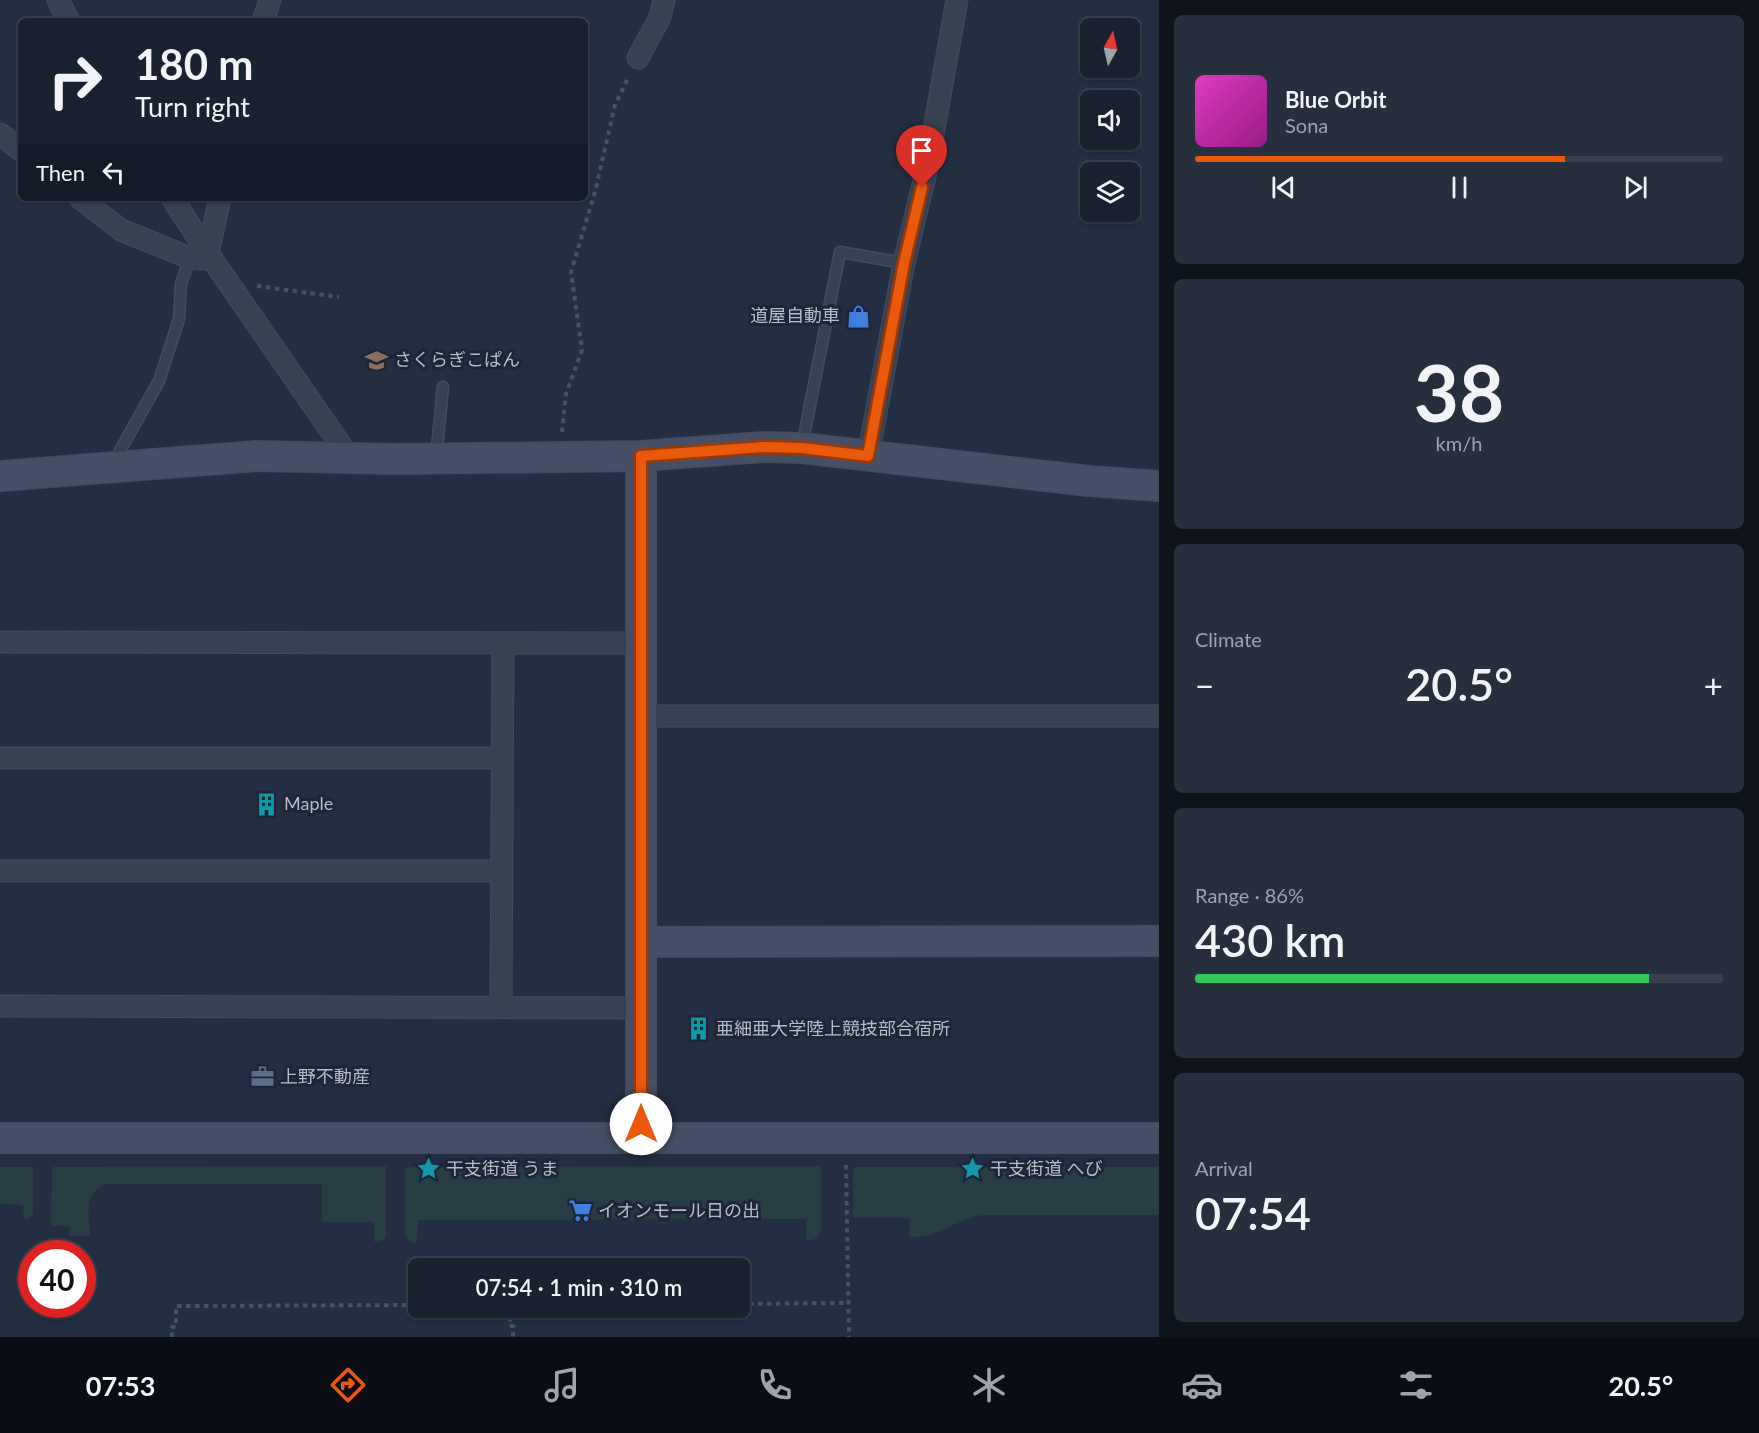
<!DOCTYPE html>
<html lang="en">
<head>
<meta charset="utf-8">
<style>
  body { margin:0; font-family:Lato,"Noto Sans JP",sans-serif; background:#272f3e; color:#f1f3f6; height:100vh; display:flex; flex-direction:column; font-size:22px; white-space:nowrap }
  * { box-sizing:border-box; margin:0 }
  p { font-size:20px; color:#9fa4ac }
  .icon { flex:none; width:33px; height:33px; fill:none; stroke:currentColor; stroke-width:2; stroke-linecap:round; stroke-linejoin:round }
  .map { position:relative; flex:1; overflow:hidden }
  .panel { display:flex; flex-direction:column; gap:15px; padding:15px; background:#0e131c; width:600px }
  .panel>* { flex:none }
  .banner { position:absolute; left:18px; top:18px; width:570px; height:183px; border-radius:9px; box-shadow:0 2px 4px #0004,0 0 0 2px #383f4d; background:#1a2232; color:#f1f3f6; overflow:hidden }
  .needle { width:39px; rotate:8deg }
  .controls { position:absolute; left:1080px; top:18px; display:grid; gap:12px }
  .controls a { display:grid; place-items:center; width:60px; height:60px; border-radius:9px; background:#1a2232; box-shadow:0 2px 4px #0004,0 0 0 2px #383f4d; font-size:30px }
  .speed { position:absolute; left:18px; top:1240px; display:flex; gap:12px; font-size:30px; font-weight:700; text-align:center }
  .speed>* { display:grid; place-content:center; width:78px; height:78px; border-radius:50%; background:#1a2232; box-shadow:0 2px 4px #0004,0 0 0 2px #383f4d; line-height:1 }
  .speed .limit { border:9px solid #d22; background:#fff; color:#111 }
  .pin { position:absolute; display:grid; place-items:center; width:51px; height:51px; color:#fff; margin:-62px -26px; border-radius:50% 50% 50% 0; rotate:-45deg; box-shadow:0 0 6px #0007 }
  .pin .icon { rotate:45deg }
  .me { position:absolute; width:66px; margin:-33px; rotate:0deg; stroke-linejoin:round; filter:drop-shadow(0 0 4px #0008) }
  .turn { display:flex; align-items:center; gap:21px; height:126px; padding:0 18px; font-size:27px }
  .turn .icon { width:78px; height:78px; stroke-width:2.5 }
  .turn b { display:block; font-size:42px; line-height:51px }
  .then { display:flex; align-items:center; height:57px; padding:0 18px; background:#0003; gap:12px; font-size:22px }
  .big { font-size:45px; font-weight:600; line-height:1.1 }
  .panel .tile { flex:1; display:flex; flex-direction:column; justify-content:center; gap:9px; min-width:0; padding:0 21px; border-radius:9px; background:#272f3e }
  .panel .dial { align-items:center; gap:0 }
  .dial b { font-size:78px; line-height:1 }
  .song { display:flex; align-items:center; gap:18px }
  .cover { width:72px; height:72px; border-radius:9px; background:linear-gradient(135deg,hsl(310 70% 55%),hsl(310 70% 35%)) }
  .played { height:6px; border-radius:3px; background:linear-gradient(90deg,#ea580c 70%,#383f4d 70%) }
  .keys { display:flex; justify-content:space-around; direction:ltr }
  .heat { display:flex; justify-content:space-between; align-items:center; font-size:33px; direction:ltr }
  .charge { height:9px; border-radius:4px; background:linear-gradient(90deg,#34c759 86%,#383f4d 0) }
  .trip { position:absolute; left:408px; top:1258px; width:342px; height:60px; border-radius:9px; background:#1a2232; box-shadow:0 2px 4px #0004,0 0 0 2px #383f4d; font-weight:600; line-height:60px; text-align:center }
  .tabs { display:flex; height:96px; justify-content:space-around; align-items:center; background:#0a0e14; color:#9fa4ac }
  .tabs .icon { width:42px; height:42px }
  .tabs .on { color:#ea580c }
  .tabs b { font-size:27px; color:#f1f3f6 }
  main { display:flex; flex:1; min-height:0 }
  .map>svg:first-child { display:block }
  .green { fill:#263e43 }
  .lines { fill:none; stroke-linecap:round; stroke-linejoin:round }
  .lane-casing { stroke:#424a5b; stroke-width:13 }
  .street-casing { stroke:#424a5b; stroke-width:23 }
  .secondary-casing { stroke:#424a5b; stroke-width:32 }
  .path { stroke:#3f575b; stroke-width:4; stroke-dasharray:4.5 4.5; stroke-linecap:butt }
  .lane { stroke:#384152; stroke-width:10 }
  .street { stroke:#384152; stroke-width:21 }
  .secondary { stroke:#464f65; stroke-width:30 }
  .route-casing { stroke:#983908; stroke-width:15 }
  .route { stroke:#ea580c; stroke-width:10 }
  .labels { text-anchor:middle; stroke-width:6; stroke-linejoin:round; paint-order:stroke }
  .poi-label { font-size:18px; fill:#b5bccc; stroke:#1d2637; text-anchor:start }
</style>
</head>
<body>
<main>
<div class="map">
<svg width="1159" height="1337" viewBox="0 0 1159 1337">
  <rect width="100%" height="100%" fill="#232e42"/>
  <path class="green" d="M386 1166V1235L384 1240 374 1242V1222H322V1184H105C83 1195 89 1214 90 1236H70V1226H51L52 1167Z
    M821 1166V1231C818 1239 815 1240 806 1240V1219L418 1220 417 1242H411L405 1234V1167Z
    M0 1167H33V1214L28 1220 24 1219 23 1205 0 1204Z
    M853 1167H1159V1215H982L972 1217 928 1236 909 1237 910 1218H853Z"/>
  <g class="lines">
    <defs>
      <path id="lane" d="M802 446 840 252 904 263
        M436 458 443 387
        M113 463 159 381 179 319 181 284 190 258"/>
      <path id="street" d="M58 0 69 21
        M263 21 270 0
        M638 58 660 17 664 0
        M0 134 21 150
        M80 198 121 230 190 258 212 259
        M172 198 212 259 349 457
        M208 253 220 198
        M868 456 904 263 927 168 957 0
        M0 642 641 643
        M641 716H1159
        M0 758H502
        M0 871H501
        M0 1006 641 1008
        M501 1007 503 643"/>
      <path id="secondary" d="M641 456V1138
        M0 476 257 456 397 459 641 456 764 447 802 448 1089 481 1159 486
        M641 942 1159 941
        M0 1138H1159"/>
    </defs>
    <use href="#lane" class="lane-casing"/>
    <use href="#street" class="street-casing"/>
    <use href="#secondary" class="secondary-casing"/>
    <path class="path" d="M257 286 339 297
      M562 432 566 394 582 350 571 272 595 192 615 105 628 78
      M846 1165 849 1337
      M740 1304 848 1303
      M510 1308V1326H513V1337
      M172 1337V1327H176V1306L418 1305"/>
    <use href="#lane" class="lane"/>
    <use href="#street" class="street"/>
    <use href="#secondary" class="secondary"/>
  </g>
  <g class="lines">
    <defs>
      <path id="route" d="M641 1124V456L764 447 802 448 868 456 904 263 922 187"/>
    </defs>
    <use href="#route" class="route-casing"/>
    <use href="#route" class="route"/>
  </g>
  <defs>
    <symbol id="shop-bare" viewBox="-9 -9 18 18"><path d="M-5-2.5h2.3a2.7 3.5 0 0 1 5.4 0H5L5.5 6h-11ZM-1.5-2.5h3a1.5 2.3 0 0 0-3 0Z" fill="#3f7fe0" stroke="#1d2637" stroke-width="2.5" paint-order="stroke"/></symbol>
    <symbol id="school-bare" viewBox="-9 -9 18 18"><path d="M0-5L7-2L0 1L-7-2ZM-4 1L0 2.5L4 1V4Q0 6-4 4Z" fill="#8d6e63" stroke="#1d2637" stroke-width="2.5" paint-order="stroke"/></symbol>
    <symbol id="building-bare" viewBox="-9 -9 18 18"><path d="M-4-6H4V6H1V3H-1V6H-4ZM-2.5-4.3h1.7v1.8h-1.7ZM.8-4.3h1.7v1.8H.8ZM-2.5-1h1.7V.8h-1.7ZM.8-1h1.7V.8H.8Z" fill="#0f9aa8" stroke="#1d2637" stroke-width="2.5" paint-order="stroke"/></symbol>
    <symbol id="office-bare" viewBox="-9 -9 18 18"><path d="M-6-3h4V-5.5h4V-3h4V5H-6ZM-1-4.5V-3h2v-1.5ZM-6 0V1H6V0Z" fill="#5c6f8a" stroke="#1d2637" stroke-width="2.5" paint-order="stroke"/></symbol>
    <symbol id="sight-bare" viewBox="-9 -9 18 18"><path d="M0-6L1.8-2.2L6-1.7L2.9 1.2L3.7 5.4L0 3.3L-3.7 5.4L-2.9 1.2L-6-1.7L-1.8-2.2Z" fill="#0f9aa8" stroke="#1d2637" stroke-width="2.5" paint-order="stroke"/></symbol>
    <symbol id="supermarket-bare" viewBox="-9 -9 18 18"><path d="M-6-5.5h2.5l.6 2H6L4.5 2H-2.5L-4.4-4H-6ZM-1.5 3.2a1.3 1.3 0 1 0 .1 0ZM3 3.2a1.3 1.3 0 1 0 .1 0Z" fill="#3f7fe0" stroke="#1d2637" stroke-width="2.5" paint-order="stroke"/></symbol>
  </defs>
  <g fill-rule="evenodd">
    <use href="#shop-bare" x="842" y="300" width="33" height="33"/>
    <use href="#school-bare" x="360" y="344" width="33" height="33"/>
    <use href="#building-bare" x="250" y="788" width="33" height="33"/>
    <use href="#building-bare" x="682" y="1012" width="33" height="33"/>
    <use href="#office-bare" x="246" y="1060" width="33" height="33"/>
    <use href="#sight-bare" x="412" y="1152" width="33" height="33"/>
    <use href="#sight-bare" x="956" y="1152" width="33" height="33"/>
    <use href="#supermarket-bare" x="564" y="1194" width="33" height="33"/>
  </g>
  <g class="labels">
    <g class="poi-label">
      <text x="840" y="322" text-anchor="end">道屋自動車</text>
      <text x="394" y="366">さくらぎこぱん</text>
      <text x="284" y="810">Maple</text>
      <text x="716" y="1035">亜細亜大学陸上競技部合宿所</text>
      <text x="280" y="1083">上野不動産</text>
      <text x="446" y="1175">干支街道 うま</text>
      <text x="990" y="1175">干支街道 へび</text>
      <text x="598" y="1217">イオンモール日の出</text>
    </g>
  </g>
</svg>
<div class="controls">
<a><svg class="needle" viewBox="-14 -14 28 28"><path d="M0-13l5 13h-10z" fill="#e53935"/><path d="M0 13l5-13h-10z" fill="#9fa4ac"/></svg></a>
<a><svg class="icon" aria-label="sound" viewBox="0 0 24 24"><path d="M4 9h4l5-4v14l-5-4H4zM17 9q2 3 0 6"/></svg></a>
<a><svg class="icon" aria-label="layers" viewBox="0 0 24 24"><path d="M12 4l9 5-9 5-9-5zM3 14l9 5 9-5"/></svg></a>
</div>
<div class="speed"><div class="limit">40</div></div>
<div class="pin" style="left:922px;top:187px;background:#d93025"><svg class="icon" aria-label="arrive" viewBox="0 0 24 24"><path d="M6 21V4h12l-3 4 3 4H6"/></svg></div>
<svg class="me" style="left:641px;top:1124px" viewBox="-20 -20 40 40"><circle r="19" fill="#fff"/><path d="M0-13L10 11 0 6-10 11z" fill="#ea580c"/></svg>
<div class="trip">07:54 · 1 min · 310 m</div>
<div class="banner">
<div class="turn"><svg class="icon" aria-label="right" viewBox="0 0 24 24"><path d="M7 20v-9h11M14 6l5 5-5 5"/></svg><div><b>180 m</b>Turn right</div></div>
<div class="then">Then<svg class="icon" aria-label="left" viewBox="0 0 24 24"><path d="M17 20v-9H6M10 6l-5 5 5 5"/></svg></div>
</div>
</div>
<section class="panel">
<div class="tile">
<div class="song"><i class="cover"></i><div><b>Blue Orbit</b><p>Sona</p></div></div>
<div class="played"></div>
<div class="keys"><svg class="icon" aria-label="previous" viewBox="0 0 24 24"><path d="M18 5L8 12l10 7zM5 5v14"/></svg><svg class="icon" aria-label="pause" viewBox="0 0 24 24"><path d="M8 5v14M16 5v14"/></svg><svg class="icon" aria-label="next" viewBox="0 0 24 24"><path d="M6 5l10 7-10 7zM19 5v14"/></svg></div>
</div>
<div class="tile dial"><b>38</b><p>km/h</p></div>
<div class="tile"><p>Climate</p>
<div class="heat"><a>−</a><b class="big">20.5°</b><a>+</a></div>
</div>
<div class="tile"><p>Range · 86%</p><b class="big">430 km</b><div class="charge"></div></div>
<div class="tile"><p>Arrival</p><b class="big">07:54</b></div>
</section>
</main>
<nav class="tabs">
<b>07:53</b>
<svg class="icon on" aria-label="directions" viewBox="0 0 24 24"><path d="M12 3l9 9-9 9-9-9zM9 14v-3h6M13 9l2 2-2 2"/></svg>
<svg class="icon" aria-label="music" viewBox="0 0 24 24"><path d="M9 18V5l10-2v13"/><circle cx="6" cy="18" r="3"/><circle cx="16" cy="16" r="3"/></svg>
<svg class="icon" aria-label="phone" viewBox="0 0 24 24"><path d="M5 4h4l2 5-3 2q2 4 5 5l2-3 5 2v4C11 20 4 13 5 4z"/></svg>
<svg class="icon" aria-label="climate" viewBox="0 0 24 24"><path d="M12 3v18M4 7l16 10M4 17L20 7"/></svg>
<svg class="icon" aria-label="car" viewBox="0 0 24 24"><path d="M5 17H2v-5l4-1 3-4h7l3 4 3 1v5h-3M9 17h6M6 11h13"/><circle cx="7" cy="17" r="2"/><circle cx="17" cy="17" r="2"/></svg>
<svg class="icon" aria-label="filters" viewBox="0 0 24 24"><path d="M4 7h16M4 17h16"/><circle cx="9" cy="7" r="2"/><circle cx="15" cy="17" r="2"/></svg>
<b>20.5°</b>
</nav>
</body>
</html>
